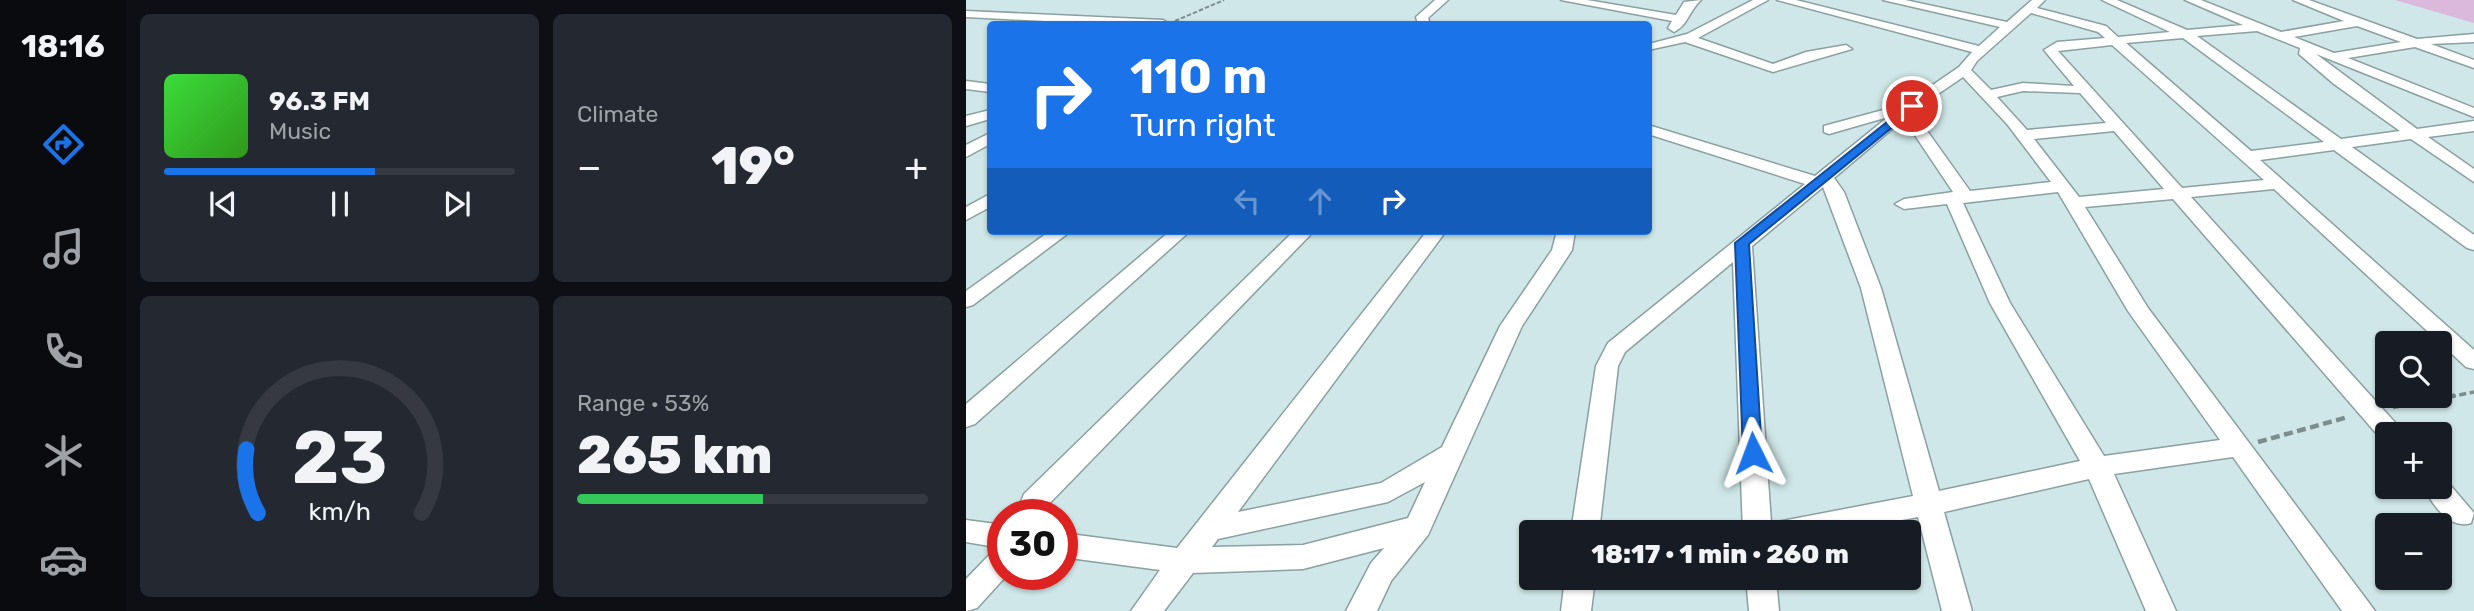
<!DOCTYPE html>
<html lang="en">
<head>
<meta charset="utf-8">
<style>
  body { margin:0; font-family:Rubik,sans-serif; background:#242831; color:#f1f3f6; height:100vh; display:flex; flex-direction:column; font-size:26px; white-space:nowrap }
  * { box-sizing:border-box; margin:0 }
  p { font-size:23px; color:#9ea1a6 }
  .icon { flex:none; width:38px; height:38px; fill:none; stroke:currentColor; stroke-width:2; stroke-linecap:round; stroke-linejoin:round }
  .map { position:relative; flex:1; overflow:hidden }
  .panel { display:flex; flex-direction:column; gap:14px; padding:14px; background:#0d0f14; width:840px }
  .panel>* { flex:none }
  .top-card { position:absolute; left:21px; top:21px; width:665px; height:214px; border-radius:7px; box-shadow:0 2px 5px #0004; background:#1a73e8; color:#fff; overflow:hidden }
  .buttons { position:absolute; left:1409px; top:331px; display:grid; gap:14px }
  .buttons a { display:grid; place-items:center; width:77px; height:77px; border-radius:7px; background:#171b24; box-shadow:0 2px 5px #0004; font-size:35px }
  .speed { position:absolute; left:21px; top:499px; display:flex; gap:14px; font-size:35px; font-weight:700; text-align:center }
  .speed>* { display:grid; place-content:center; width:91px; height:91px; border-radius:50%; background:#171b24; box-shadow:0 2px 5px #0004; line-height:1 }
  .speed .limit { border:10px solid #d22; background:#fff; color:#111 }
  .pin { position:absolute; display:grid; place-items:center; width:60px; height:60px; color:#fff; margin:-30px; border:4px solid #fff; border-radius:50%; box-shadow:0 2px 7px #0007 }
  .me { position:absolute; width:77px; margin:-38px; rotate:357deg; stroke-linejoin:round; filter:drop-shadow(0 0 5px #0008) }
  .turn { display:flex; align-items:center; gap:24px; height:147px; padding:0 28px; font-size:32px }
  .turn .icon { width:91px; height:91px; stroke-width:2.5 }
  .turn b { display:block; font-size:49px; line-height:60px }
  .lanes { display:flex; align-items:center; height:66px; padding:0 28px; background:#0003; justify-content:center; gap:35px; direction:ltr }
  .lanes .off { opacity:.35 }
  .big { font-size:52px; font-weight:800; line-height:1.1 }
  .panel .card { flex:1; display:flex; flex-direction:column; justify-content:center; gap:10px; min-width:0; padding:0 24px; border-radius:10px; background:#242831 }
  .panel .dial { align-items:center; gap:0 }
  .dial svg { height:182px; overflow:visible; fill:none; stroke:#363941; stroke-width:7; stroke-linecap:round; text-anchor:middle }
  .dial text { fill:#f1f3f6; stroke:none }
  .song { display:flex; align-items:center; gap:21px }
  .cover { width:84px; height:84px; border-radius:10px; background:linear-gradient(135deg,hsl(120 70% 55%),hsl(110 70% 35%)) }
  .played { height:7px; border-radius:4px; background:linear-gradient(90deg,#1a73e8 60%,#363941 60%) }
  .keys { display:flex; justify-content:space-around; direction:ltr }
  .heat { display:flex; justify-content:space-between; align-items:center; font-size:38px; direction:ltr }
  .charge { height:10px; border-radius:5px; background:linear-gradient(90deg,#34c759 53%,#363941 0) }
  .panel .tiles { flex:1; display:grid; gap:14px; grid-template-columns:repeat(2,1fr) }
  .trip { position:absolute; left:553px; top:520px; width:402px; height:70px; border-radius:7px; background:#171b24; box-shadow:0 2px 5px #0004; font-weight:800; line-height:70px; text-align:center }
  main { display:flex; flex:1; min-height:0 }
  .menu { display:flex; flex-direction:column; width:126px; justify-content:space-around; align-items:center; background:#090b0e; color:#9ea1a6 }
  .menu .icon { width:49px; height:49px }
  .menu .current { color:#1a73e8 }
  .menu b { font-size:32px; color:#f1f3f6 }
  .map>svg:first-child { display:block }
  .green { fill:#dab9dc }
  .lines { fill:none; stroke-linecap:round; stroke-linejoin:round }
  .street-casing { stroke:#8aa0a1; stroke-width:3 }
  .path-far2 { stroke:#7c8d8e; stroke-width:2; stroke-dasharray:4.5 2; stroke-linecap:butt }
  .path-far1 { stroke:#7c8d8e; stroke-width:3.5; stroke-dasharray:7 3.5; stroke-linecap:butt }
  .path { stroke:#7c8d8e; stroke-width:4.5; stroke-dasharray:9 4.5; stroke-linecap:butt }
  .street { fill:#fff; fill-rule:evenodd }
  .route { fill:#1a73e8; stroke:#114b97; stroke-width:2 }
</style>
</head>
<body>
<main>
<nav class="menu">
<b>18:16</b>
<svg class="icon current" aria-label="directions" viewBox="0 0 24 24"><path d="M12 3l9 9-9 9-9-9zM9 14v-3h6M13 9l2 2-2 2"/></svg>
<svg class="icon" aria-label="music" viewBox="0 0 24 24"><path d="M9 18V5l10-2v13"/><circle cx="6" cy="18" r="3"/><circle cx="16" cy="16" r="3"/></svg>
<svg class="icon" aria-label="phone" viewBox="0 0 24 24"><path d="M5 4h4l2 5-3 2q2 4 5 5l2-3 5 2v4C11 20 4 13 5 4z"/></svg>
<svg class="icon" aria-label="climate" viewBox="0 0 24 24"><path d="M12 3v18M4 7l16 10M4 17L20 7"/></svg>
<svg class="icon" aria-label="car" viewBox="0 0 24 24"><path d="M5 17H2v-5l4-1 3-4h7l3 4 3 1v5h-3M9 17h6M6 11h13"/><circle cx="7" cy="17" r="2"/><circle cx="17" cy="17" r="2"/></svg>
</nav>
<section class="panel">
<div class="tiles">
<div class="card">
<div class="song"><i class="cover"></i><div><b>96.3 FM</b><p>Music</p></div></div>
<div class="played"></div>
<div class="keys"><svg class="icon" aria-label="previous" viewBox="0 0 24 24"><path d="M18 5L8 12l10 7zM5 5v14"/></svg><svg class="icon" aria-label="pause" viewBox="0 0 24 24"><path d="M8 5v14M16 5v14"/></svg><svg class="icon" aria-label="next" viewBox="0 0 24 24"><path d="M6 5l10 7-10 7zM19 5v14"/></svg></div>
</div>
<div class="card"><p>Climate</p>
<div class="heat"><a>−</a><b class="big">19°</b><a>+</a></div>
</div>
<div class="card dial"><svg viewBox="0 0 100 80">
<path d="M14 69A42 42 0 1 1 86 69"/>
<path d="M14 69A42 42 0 0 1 9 41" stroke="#1a73e8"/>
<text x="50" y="56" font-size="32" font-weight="700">23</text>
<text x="50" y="72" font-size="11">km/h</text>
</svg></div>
<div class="card"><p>Range · 53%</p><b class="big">265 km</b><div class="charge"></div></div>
</div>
</section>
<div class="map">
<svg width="1508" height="611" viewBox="0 0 1508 611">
  <rect width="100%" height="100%" fill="#cfe7e8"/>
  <path class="green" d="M1429 0H1508V23Z"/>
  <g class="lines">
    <defs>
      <path id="street" d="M469 0H482L462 18 464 24H452L450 17Z
        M595 0H621L710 15 718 2 735 0C723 11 722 25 708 32L702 28 706 21Z
        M787 0H802L732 38 807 64 840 52 880 45 886 49 807 72 719 42 682 50 683 44 721 34Z
        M811 0H830L1013 46 1034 27 917 0H939L1041 22 1066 0H1079L1071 8 1140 26 1152 37 1204 32 1136 0H1151L1221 30 1277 25 1219 0H1235L1315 32 1378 21 1327 0H1343L1451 39 1508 34V42L1465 44 1508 60V68L1449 47 1382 58 1508 108V117L1350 54 1451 129 1508 121V131L1462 137 1508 169V182L1445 139 1386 147 1508 235V250L1501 248 1368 150 1294 160 1508 350V369L1500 367 1308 189 1225 197 1434 428 1438 434H1421V442L1416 440 1207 199 1119 207 1182 308 1409 611H1376L1267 457 1148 474 1210 611H1180L1123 479 978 512 1006 611H976L952 517 872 532H777L767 262 659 352 652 366 633 532H605L630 366 642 343 839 184 682 134V125L849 176 922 117 863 134 858 132V126L939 104 993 67 1006 52ZM1065 13 1132 32 1139 38 1091 42 1078 50 1108 86 1057 83 1025 90 1005 70 1011 61ZM1391 26 1435 42 1368 53 1328 37ZM1291 31 1334 48 1333 54 1368 84 1434 131 1375 139 1231 36ZM1217 38 1358 142 1285 151 1160 43ZM1146 45 1298 180 1216 188 1092 51ZM997 77 1041 124 1085 182 1004 191 947 111ZM1057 91 1114 93 1140 123 1061 130 1031 97ZM938 119 987 192 938 199 929 204 938 209 981 204 1024 303 1114 461 973 491 915 288 878 192 868 178ZM1148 131 1198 189 1113 197 1068 139ZM857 187 895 288 947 496 805 523 786 246ZM1092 192 1162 311 1254 440 1138 456 1044 303 997 203Z
        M0 11 197 20 203 24H137L0 17Z
        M0 81 24 84V92L0 89Z
        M24 110V119L0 126V116Z
        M24 133V144L0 157V145Z
        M24 194V207L0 220V207Z
        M84 231H105L7 305 0 307V291Z
        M204 231H224L9 424 0 427V404Z
        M328 231H348L80 507 78 514H50L58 494Z
        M461 231H480L272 512 415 483 476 447 534 326 586 250 591 231H609L606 250 556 326 462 535 425 581 411 611H380L405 563 418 548 337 569 227 573 198 611H165L194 570 96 557V533L211 548ZM459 482 442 518 337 545 246 547 252 539 422 502Z
        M1474 477 1479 479 1508 513 1505 523C1483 530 1466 504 1457 486H1474Z
        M0 520 37 525V574H42L11 608 0 611V579L27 551 35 548 0 542Z
        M599 578H629L625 611H595Z
        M780 578H810L813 611H783Z"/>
    </defs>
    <use href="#street" class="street-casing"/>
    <path class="path-far2" d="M209 21 258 0"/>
    <path class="path-far1" d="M1483 397 1508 392"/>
    <path class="path" d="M1427 407 1492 395
      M1292 442 1382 417"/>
    <use href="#street" class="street"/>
  </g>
  <path class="route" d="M946 102 950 103V108L783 244 796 453 787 460 780 458 777 453 769 243Z"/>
</svg>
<div class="buttons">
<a><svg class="icon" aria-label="search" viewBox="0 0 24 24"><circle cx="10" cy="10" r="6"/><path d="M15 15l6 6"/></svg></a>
<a>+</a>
<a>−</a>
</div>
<div class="speed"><div class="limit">30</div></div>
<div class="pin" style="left:946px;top:106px;background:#d93025"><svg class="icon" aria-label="arrive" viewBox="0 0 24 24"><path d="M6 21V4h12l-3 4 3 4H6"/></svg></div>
<svg class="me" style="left:787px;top:453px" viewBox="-20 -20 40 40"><path d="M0-17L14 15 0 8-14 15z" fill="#1a73e8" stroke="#fff" stroke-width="4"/></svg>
<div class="trip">18:17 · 1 min · 260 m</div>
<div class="top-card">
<div class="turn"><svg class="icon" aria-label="right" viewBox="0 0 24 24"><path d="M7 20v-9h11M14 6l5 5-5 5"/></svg><div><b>110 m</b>Turn right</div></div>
<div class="lanes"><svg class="icon off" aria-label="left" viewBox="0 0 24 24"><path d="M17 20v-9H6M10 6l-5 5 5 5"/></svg><svg class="icon off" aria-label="ahead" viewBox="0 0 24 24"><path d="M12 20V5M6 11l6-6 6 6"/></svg><svg class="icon" aria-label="right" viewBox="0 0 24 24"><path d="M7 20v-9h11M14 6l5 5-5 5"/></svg></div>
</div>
</div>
</main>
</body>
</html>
